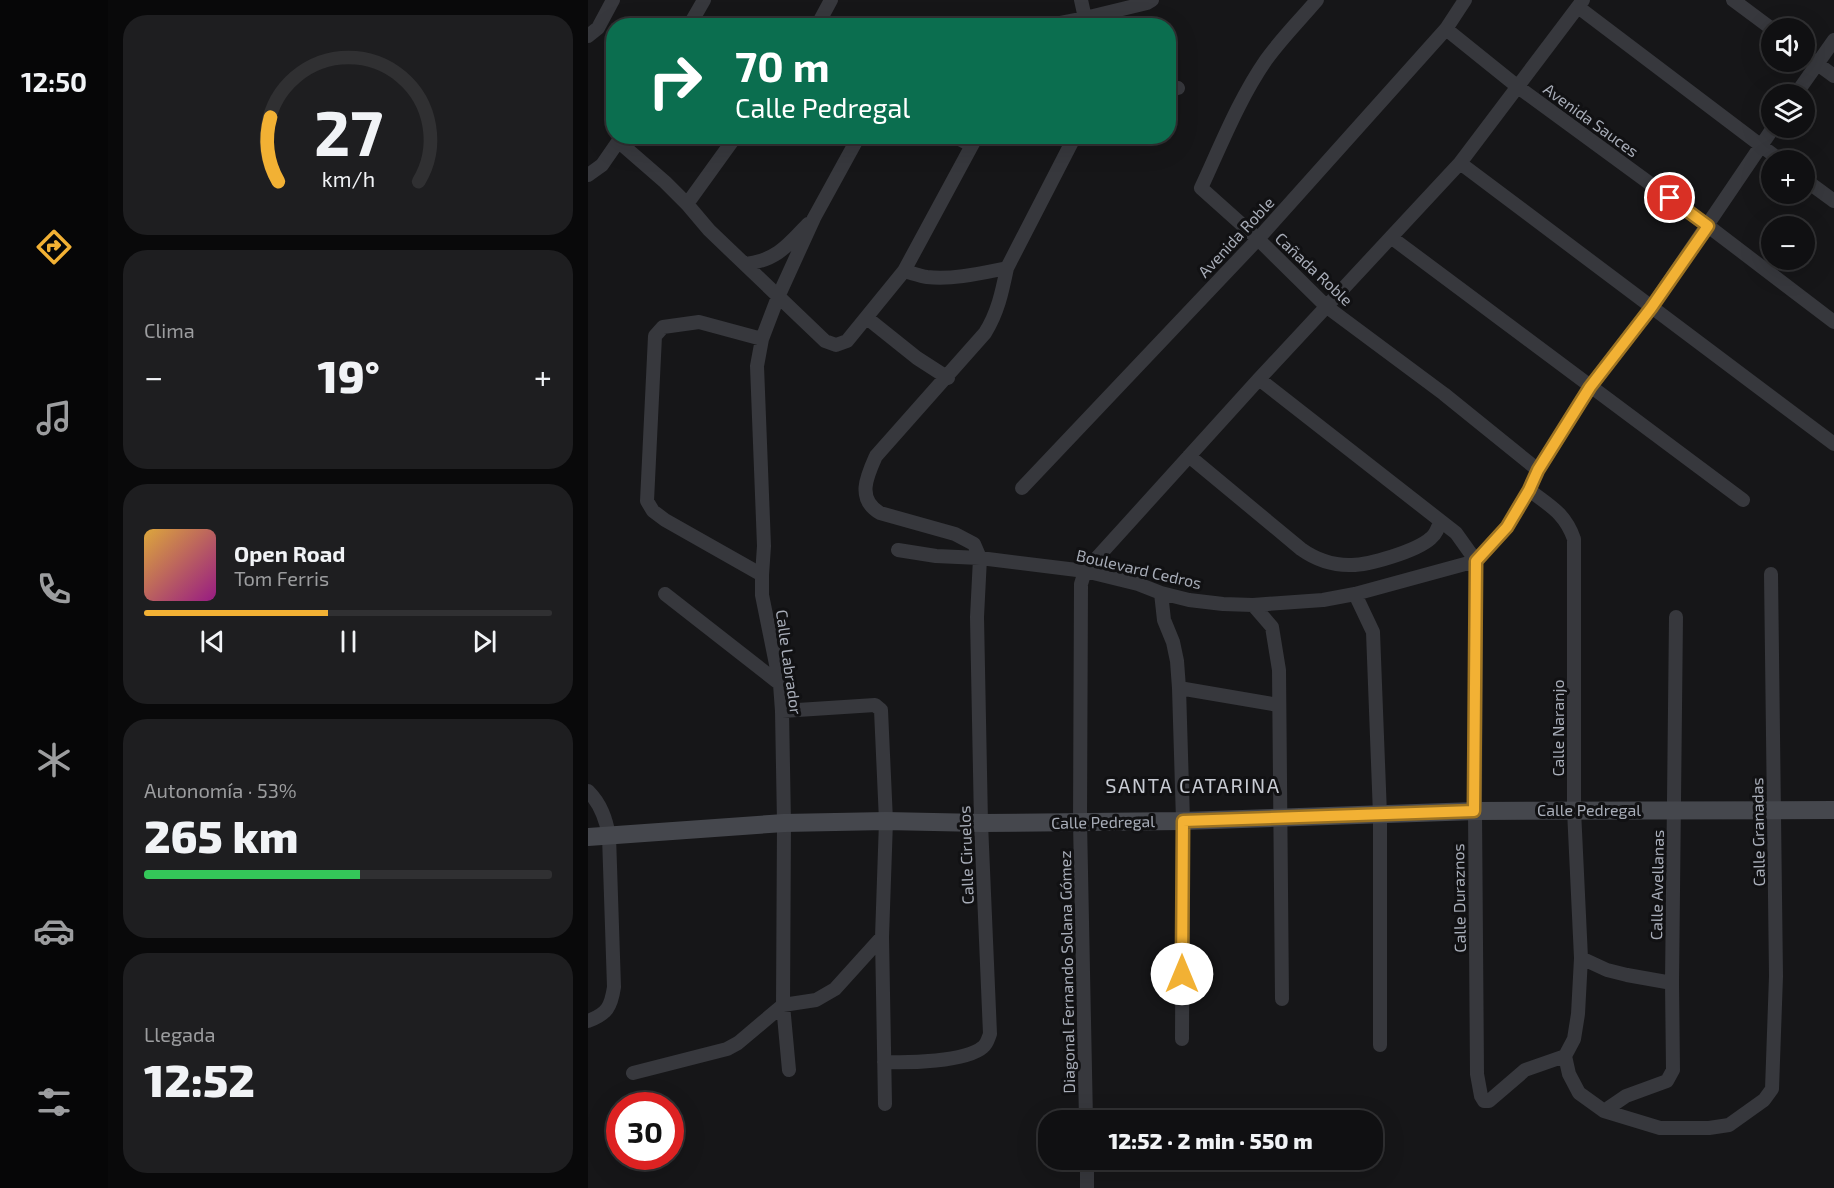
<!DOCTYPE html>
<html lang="es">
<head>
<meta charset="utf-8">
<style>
  body { margin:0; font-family:"Exo 2",sans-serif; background:#1e1e20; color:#f1f3f6; height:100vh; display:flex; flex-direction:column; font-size:22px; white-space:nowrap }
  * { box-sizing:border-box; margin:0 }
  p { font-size:20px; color:#9c9d9f }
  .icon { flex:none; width:33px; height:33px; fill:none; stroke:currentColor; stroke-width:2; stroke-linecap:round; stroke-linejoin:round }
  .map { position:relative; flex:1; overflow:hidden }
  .details { display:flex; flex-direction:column; gap:15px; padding:15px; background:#09090a; width:480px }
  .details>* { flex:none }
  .top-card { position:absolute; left:18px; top:18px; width:570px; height:126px; border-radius:24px; box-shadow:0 6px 24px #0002,0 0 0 2px #303032; background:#0b6e4f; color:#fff; overflow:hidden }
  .controls { position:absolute; left:1173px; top:18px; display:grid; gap:12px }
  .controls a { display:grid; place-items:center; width:54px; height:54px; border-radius:50%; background:#101012; box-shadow:0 6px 24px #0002,0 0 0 2px #303032; font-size:30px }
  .speed { position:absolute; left:18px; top:1092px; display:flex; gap:12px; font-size:30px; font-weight:700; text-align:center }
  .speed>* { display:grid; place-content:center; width:78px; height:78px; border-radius:50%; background:#101012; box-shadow:0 6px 24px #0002,0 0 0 2px #303032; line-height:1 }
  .speed .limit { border:9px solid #d22; background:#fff; color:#111 }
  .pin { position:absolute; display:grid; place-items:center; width:51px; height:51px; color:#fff; margin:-26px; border:3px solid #fff; border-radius:50%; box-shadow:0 2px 6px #0007 }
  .me { position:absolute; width:66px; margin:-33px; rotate:0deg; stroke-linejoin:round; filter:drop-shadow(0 0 4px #0008) }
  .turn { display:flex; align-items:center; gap:21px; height:126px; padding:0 30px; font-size:27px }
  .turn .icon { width:78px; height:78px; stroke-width:2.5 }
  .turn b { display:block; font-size:42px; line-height:51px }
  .big { font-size:45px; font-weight:800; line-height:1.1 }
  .details .widget { flex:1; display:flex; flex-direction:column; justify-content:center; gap:9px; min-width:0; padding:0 21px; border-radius:24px; background:#1e1e20 }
  .details .dial { align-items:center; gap:0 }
  .dial svg { height:156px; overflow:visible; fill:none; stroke:#303032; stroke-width:7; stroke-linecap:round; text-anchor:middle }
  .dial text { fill:#f1f3f6; stroke:none }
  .song { display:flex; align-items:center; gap:18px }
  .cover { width:72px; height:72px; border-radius:9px; background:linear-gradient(135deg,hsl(40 70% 55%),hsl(310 70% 35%)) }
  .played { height:6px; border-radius:3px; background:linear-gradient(90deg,#f2b134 45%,#303032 45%) }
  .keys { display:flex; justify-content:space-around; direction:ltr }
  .heat { display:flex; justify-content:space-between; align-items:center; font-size:33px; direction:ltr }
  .charge { height:9px; border-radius:4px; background:linear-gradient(90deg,#34c759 53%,#303032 0) }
  .trip { position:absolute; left:450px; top:1110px; width:345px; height:60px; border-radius:24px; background:#101012; box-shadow:0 6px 24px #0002,0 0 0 2px #303032; font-weight:800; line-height:60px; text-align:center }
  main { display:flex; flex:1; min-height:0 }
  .menu { display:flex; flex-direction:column; width:108px; justify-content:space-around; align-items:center; background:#060607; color:#9c9d9f }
  .menu .icon { width:42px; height:42px }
  .menu .selected { color:#f2b134 }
  .menu b { font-size:27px; color:#f1f3f6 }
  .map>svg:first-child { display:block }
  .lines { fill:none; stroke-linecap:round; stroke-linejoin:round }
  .street { stroke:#37383d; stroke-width:14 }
  .secondary { stroke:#45474d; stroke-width:18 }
  .route-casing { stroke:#9d7322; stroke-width:15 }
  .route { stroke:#f2b134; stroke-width:10 }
  .labels { text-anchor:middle; stroke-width:6; stroke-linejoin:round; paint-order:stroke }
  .street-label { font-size:16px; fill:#a8adb8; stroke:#111113 }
  .quarter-label { font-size:20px; letter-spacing:1.5px; fill:#c9ccd4; stroke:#111113 }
</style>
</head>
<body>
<main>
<nav class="menu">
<b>12:50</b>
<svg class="icon selected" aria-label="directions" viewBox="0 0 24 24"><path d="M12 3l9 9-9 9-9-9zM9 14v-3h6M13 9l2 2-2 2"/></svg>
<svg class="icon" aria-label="music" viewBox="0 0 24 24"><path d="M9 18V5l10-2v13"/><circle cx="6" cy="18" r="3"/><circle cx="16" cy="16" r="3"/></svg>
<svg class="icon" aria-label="phone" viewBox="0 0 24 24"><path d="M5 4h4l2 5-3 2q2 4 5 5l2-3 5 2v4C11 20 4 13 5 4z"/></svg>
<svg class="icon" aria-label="climate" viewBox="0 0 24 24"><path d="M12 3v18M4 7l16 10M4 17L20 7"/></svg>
<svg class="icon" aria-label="car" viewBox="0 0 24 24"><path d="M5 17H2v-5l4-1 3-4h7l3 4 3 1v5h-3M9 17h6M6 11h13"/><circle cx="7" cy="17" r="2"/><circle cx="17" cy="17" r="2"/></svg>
<svg class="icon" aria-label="filters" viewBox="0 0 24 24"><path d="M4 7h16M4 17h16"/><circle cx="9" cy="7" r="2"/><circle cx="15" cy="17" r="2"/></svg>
</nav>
<section class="details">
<div class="widget dial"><svg viewBox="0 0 100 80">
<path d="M14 69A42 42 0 1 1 86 69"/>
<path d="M14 69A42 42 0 0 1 10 36" stroke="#f2b134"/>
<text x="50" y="56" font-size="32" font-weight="700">27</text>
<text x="50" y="72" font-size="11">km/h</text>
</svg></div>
<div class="widget"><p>Clima</p>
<div class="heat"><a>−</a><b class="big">19°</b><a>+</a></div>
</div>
<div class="widget">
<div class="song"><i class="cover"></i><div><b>Open Road</b><p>Tom Ferris</p></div></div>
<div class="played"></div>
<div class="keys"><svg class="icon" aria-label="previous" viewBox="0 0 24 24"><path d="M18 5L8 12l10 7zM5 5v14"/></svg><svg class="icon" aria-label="pause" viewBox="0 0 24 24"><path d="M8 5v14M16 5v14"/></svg><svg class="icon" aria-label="next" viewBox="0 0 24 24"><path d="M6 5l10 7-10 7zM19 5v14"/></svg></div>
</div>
<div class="widget"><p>Autonomía · 53%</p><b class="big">265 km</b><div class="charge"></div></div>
<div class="widget"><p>Llegada</p><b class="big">12:52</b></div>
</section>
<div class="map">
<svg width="1246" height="1188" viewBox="0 0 1246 1188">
  <rect width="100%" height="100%" fill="#161618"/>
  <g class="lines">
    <path class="street" d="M493 0 497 18
      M729 0C712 20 693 39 678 60 651 99 633 145 613 188L670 239 739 307 856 394 950 470
      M1145 0 1184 29
      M990 7 1192 160
      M101 26 116 0
      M229 26 243 0
      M456 26 497 18 559 3 564 0
      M858 29 930 87 1120 226 1246 322
      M0 36 10 28 25 0
      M1216 54 1246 76
      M580 90 590 88
      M1208 94 1246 40
      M366 136 383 145
      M31 142 77 182 99 204 121 230 237 341 248 345 259 341 316 271 389 136
      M872 163 1246 444
      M0 175 14 165 34 136
      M1216 179 1246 201
      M99 204 148 136
      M804 238 1155 500
      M158 264C189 260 200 245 220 224
      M316 271C324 273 332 276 339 277 365 280 394 273 419 268L487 136
      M279 318 329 358 360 378
      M671 379 868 533 888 561
      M601 456 713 549C727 559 743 565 761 565 779 566 829 551 843 538 848 534 850 528 852 522
      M434 488 670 239 858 29 877 0
      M941 490C962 506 977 513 986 539V810L993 958 990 1014 986 1039 977 1056
      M310 550 348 556 392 558 497 571 550 584 573 593 601 600 635 604 665 605 735 600 767 594 888 561
      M174 575 77 520 65 511 59 501 67 336 75 327 111 322 174 339
      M573 593 576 620 585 642 589 661 591 688 595 821 594 1039
      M77 594 192 684
      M767 594 785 632 792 815V1045
      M665 605 684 627 691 670 694 999
      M591 688 690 705
      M194 711 287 705 293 710 298 821 294 937 297 1104
      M0 791C13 804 18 819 21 836L26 987C23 1007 19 1014 0 1021
      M993 958 1019 970 1039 975 1084 983
      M977 1056 937 1070 901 1101H896L893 1096 889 1074 887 811 888 561 919 527 941 490 950 470 1002 387 1063 308 1185 128
      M977 1056 981 1074 991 1093 1016 1111 1072 1128H1121L1141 1125 1176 1100 1184 1089 1188 976 1183 574
      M296 1062C319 1063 378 1062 395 1047 399 1044 400 1039 402 1034L393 823 389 617 392 558 386 544 367 534 292 513C268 499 279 476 288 456L397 333C410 312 414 292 419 268
      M201 1070 195 1005 196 823 194 711 192 684 174 595V575L176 546 169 366 174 339 190 297 226 218 271 136
      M45 1073 139 1049 150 1043 195 1005 228 1000 247 989 294 937
      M1016 1111 1038 1096 1079 1081 1085 1070 1084 983 1088 617
      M498 1120 492 822 493 584 497 571 671 379 872 163 995 0
      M499 1160V1188"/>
    <path class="secondary" d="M0 837 196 823 298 821 393 823 595 821 887 811 1246 810"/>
  </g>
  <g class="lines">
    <defs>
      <path id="route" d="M594 974 595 821 886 811 888 561 919 527 941 490 950 470 1002 387 1063 308 1120 226 1082 198"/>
    </defs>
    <use href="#route" class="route-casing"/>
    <use href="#route" class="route"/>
  </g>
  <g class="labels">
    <g class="street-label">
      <text transform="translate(1003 120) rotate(36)" y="6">Avenida Sauces</text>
      <text transform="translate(648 237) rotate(-47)" y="6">Avenida Roble</text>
      <text transform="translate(726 269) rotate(43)" y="6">Cañada Roble</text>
      <text transform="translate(551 569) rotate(13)" y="6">Boulevard Cedros</text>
      <text transform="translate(201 662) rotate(82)" y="6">Calle Labrador</text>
      <text transform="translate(970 728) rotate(-90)" y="6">Calle Naranjo</text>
      <text x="1001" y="816">Calle Pedregal</text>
      <text transform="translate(515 822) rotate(-1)" y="6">Calle Pedregal</text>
      <text transform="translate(1170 832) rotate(-91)" y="6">Calle Granadas</text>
      <text transform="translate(378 855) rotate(-92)" y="6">Calle Ciruelos</text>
      <text transform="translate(1069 885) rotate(-89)" y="6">Calle Avellanas</text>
      <text transform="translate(871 898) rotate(-91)" y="6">Calle Duraznos</text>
      <text transform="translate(479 972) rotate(-91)" y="6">Diagonal Fernando Solana Gómez</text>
    </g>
    <g class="quarter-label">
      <text x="605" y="793">SANTA CATARINA</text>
    </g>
  </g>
</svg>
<div class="controls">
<a><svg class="icon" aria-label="sound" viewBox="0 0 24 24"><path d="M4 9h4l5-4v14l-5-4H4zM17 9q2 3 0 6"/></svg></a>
<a><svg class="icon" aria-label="layers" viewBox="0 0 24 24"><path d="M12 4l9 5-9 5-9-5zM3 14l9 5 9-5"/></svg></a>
<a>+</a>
<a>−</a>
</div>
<div class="speed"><div class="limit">30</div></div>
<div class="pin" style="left:1082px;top:198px;background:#d93025"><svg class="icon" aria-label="arrive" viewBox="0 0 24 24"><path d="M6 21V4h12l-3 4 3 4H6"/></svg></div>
<svg class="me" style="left:594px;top:974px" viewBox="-20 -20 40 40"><circle r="19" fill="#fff"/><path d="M0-13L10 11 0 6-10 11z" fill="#f2b134"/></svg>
<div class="trip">12:52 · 2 min · 550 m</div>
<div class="top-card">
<div class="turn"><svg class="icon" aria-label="right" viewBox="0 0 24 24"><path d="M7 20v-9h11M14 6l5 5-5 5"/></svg><div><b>70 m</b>Calle Pedregal</div></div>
</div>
</div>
</main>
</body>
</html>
